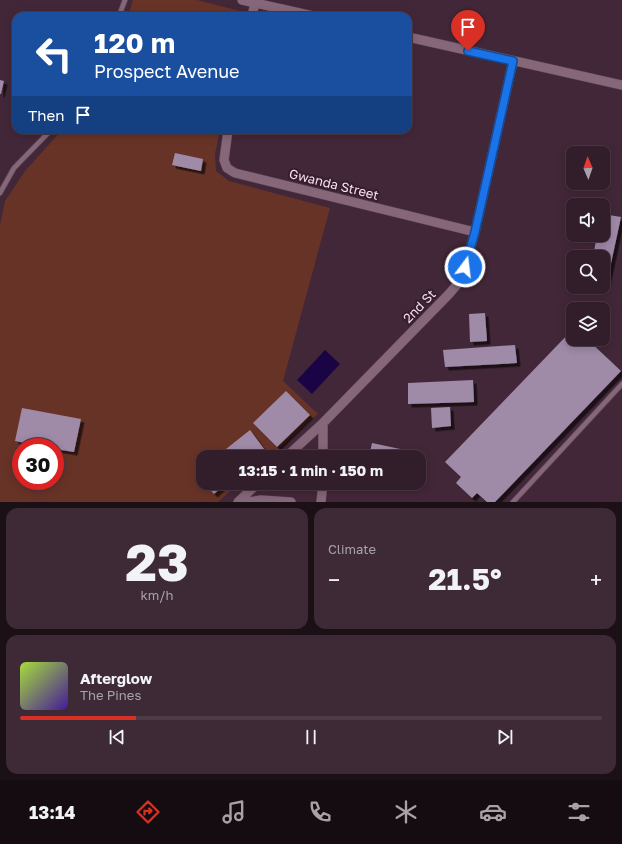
<!DOCTYPE html>
<html lang="en">
<head>
<meta charset="utf-8">
<style>
  body { margin:0; font-family:"Golos Text",sans-serif; background:#3d2a36; color:#f1f3f6; height:100vh; display:flex; flex-direction:column; font-size:15px; white-space:nowrap }
  * { box-sizing:border-box; margin:0 }
  p { font-size:13px; color:#a8a2a8 }
  .icon { flex:none; width:22px; height:22px; fill:none; stroke:currentColor; stroke-width:2; stroke-linecap:round; stroke-linejoin:round }
  .map { position:relative; height:502px; overflow:hidden }
  .sheet { display:flex; flex-direction:column; gap:6px; padding:6px; background:#1c1017; flex:1 }
  .sheet>* { flex:none }
  .banner { position:absolute; left:12px; top:12px; width:400px; height:122px; border-radius:12px; box-shadow:0 2px 10px #0003,0 0 0 1px #4d3b47; background:#1a4fa0; color:#fff; overflow:hidden }
  .needle { width:26px; rotate:358deg }
  .fabs { position:absolute; left:566px; top:146px; display:grid; gap:8px }
  .fabs a { display:grid; place-items:center; width:44px; height:44px; border-radius:8px; background:#321d2a; box-shadow:0 2px 10px #0003,0 0 0 1px #4d3b47; font-size:20px }
  .speed { position:absolute; left:12px; top:438px; display:flex; gap:8px; font-size:20px; font-weight:700; text-align:center }
  .speed>* { display:grid; place-content:center; width:52px; height:52px; border-radius:50%; background:#321d2a; box-shadow:0 2px 10px #0003,0 0 0 1px #4d3b47; line-height:1 }
  .speed .limit { border:6px solid #d22; background:#fff; color:#111 }
  .pin { position:absolute; display:grid; place-items:center; width:34px; height:34px; color:#fff; margin:-41px -17px; border-radius:50% 50% 50% 0; rotate:-45deg; box-shadow:0 0 4px #0007 }
  .pin .icon { rotate:45deg }
  .me { position:absolute; width:44px; margin:-22px; rotate:15deg; stroke-linejoin:round; filter:drop-shadow(0 0 3px #0008) }
  .turn { display:flex; align-items:center; gap:14px; height:84px; padding:0 16px; font-size:18px }
  .turn .icon { width:52px; height:52px; stroke-width:2.5 }
  .turn b { display:block; font-size:28px; line-height:34px }
  .then { display:flex; align-items:center; height:38px; padding:0 16px; background:#0003; gap:8px; font-size:15px }
  .big { font-size:30px; font-weight:700; line-height:1.1 }
  .sheet .tile { flex:1; display:flex; flex-direction:column; justify-content:center; gap:6px; min-width:0; padding:0 14px; border-radius:12px; background:#3d2a36 }
  .sheet .dial { align-items:center; gap:0 }
  .dial b { font-size:52px; line-height:1 }
  .song { display:flex; align-items:center; gap:12px }
  .cover { width:48px; height:48px; border-radius:6px; background:linear-gradient(135deg,hsl(80 70% 55%),hsl(260 70% 35%)) }
  .played { height:4px; border-radius:2px; background:linear-gradient(90deg,#d93025 20%,#4d3b47 20%) }
  .keys { display:flex; justify-content:space-around; direction:ltr }
  .heat { display:flex; justify-content:space-between; align-items:center; font-size:22px; direction:ltr }
  .sheet .tiles { flex:1; display:grid; gap:6px; grid-template-columns:1fr 1fr }
  .tile:last-child { grid-column:span 2 }
  .trip { position:absolute; left:196px; top:450px; width:230px; height:40px; border-radius:12px; background:#321d2a; box-shadow:0 2px 10px #0003,0 0 0 1px #4d3b47; font-weight:700; line-height:40px; text-align:center }
  .dock { display:flex; height:64px; justify-content:space-around; align-items:center; background:#140c11; color:#a8a2a8 }
  .dock .icon { width:28px; height:28px }
  .dock .current { color:#d93025 }
  .dock b { font-size:18px; color:#f1f3f6 }
  .map>svg:first-child { display:block }
  .green { fill:#683327; fill-rule:evenodd }
  .water { fill:#1b0445 }
  .building { fill:#9f8aa8; filter:url(#shadow) }
  .lines { fill:none; stroke-linecap:round; stroke-linejoin:round }
  .lane-casing { stroke:#5d4655; stroke-width:6 }
  .street-casing { stroke:#5d4655; stroke-width:10 }
  .lane { stroke:#86677a; stroke-width:4.5 }
  .street { stroke:#86677a; stroke-width:9 }
  .route-casing { stroke:#114b97; stroke-width:10 }
  .route { stroke:#1a73e8; stroke-width:7 }
  .labels { text-anchor:middle; stroke-width:4; stroke-linejoin:round; paint-order:stroke }
  .street-label { font-size:13px; fill:#f5e2ed; stroke:#371d2e }
</style>
</head>
<body>
<div class="map">
<svg width="622" height="502" viewBox="0 0 622 502">
  <defs>
    <filter id="shadow"><feDropShadow dx="3.5" dy="3.5" stdDeviation="0" flood-color="#0009"/></filter>
  </defs>
  <rect width="100%" height="100%" fill="#422738"/>
  <path class="green" d="M133 0H197L244 12 243 16H128Z
    M62 130H220L215 154 216 171 229 181 330 208 283 381 318 414 269 457H203V483H240L218 502H0V225L5 201 25 171ZM21 447H55V481H21Z"/>
  <path class="water" d="M325 350 340 364 312 394 297 380Z"/>
  <path class="building" d="M0 80 4 81 1 94H0Z
    M175 153 203 159 201 171 172 165Z
    M603 214 621 217 607 282 603 281V257H593L597 235H603Z
    M485 313 487 341 470 342 469 314Z
    M573 329V339H587L621 371 495 502H487L477 493 472 498 456 483 461 477 445 462Z
    M515 345 517 363 445 367 443 350Z
    M473 380 474 402 408 404V383Z
    M286 391 310 415 277 447 253 423Z
    M450 407 451 426 432 428 431 408Z
    M22 408 81 419 74 452 55 449V447H46L15 441Z
    M250 430 267 453 262 457H232L226 449Z
    M372 443 405 450 403 457H369Z
    M203 465V482L195 473Z
    M204 483H221L223 486 214 494Z"/>
  <g class="lines">
    <defs>
      <path id="lane" d="M119 16 125 0
        M0 193 14 168 51 130
        M513 502 622 384"/>
      <path id="street" d="M242 0 313 16
        M252 16 255 3
        M408 37 622 85
        M228 130 224 160 227 168 235 173 475 232
        M323 423V457
        M286 457 323 423 449 294 460 281 465 267 475 232 513 61
        M238 502 258 483
        M249 502 261 500 291 502
        M321 502 323 483"/>
    </defs>
    <use href="#lane" class="lane-casing"/>
    <use href="#street" class="street-casing"/>
    <use href="#lane" class="lane"/>
    <use href="#street" class="street"/>
  </g>
  <g class="lines">
    <defs>
      <path id="route" d="M465 267 475 232 513 61 468 51"/>
    </defs>
    <use href="#route" class="route-casing"/>
    <use href="#route" class="route"/>
  </g>
  <g class="labels">
    <g class="street-label">
      <text transform="translate(334 184) rotate(14)" y="5">Gwanda Street</text>
      <text transform="translate(419 306) rotate(-46)" y="5">2nd St</text>
    </g>
  </g>
</svg>
<div class="fabs">
<a><svg class="needle" viewBox="-14 -14 28 28"><path d="M0-13l5 13h-10z" fill="#e53935"/><path d="M0 13l5-13h-10z" fill="#a8a2a8"/></svg></a>
<a><svg class="icon" aria-label="sound" viewBox="0 0 24 24"><path d="M4 9h4l5-4v14l-5-4H4zM17 9q2 3 0 6"/></svg></a>
<a><svg class="icon" aria-label="search" viewBox="0 0 24 24"><circle cx="10" cy="10" r="6"/><path d="M15 15l6 6"/></svg></a>
<a><svg class="icon" aria-label="layers" viewBox="0 0 24 24"><path d="M12 4l9 5-9 5-9-5zM3 14l9 5 9-5"/></svg></a>
</div>
<div class="speed"><div class="limit">30</div></div>
<div class="pin" style="left:468px;top:51px;background:#d93025"><svg class="icon" aria-label="arrive" viewBox="0 0 24 24"><path d="M6 21V4h12l-3 4 3 4H6"/></svg></div>
<svg class="me" style="left:465px;top:267px" viewBox="-20 -20 40 40"><circle r="17" fill="#1a73e8" stroke="#fff" stroke-width="3"/><path d="M0-11L8 9 0 5-8 9z" fill="#fff"/></svg>
<div class="trip">13:15 · 1 min · 150 m</div>
<div class="banner">
<div class="turn"><svg class="icon" aria-label="left" viewBox="0 0 24 24"><path d="M17 20v-9H6M10 6l-5 5 5 5"/></svg><div><b>120 m</b>Prospect Avenue</div></div>
<div class="then">Then<svg class="icon" aria-label="arrive" viewBox="0 0 24 24"><path d="M6 21V4h12l-3 4 3 4H6"/></svg></div>
</div>
</div>
<section class="sheet">
<div class="tiles">
<div class="tile dial"><b>23</b><p>km/h</p></div>
<div class="tile"><p>Climate</p>
<div class="heat"><a>−</a><b class="big">21.5°</b><a>+</a></div>
</div>
<div class="tile">
<div class="song"><i class="cover"></i><div><b>Afterglow</b><p>The Pines</p></div></div>
<div class="played"></div>
<div class="keys"><svg class="icon" aria-label="previous" viewBox="0 0 24 24"><path d="M18 5L8 12l10 7zM5 5v14"/></svg><svg class="icon" aria-label="pause" viewBox="0 0 24 24"><path d="M8 5v14M16 5v14"/></svg><svg class="icon" aria-label="next" viewBox="0 0 24 24"><path d="M6 5l10 7-10 7zM19 5v14"/></svg></div>
</div>
</div>
</section>
<nav class="dock">
<b>13:14</b>
<svg class="icon current" aria-label="directions" viewBox="0 0 24 24"><path d="M12 3l9 9-9 9-9-9zM9 14v-3h6M13 9l2 2-2 2"/></svg>
<svg class="icon" aria-label="music" viewBox="0 0 24 24"><path d="M9 18V5l10-2v13"/><circle cx="6" cy="18" r="3"/><circle cx="16" cy="16" r="3"/></svg>
<svg class="icon" aria-label="phone" viewBox="0 0 24 24"><path d="M5 4h4l2 5-3 2q2 4 5 5l2-3 5 2v4C11 20 4 13 5 4z"/></svg>
<svg class="icon" aria-label="climate" viewBox="0 0 24 24"><path d="M12 3v18M4 7l16 10M4 17L20 7"/></svg>
<svg class="icon" aria-label="car" viewBox="0 0 24 24"><path d="M5 17H2v-5l4-1 3-4h7l3 4 3 1v5h-3M9 17h6M6 11h13"/><circle cx="7" cy="17" r="2"/><circle cx="17" cy="17" r="2"/></svg>
<svg class="icon" aria-label="filters" viewBox="0 0 24 24"><path d="M4 7h16M4 17h16"/><circle cx="9" cy="7" r="2"/><circle cx="15" cy="17" r="2"/></svg>
</nav>
</body>
</html>
